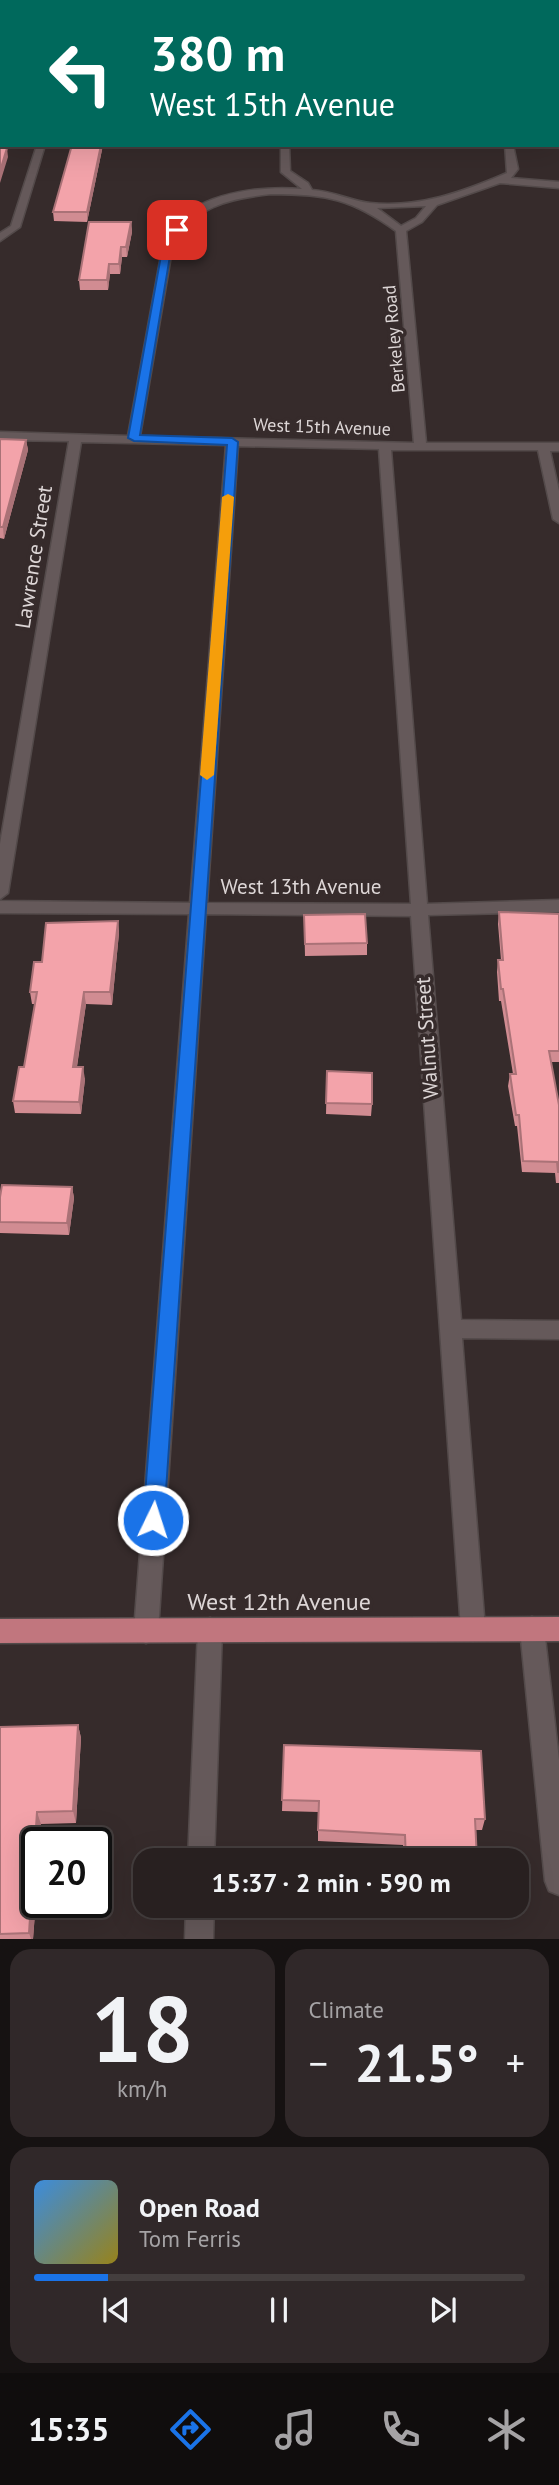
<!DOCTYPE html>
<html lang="en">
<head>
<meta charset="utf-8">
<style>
  body { margin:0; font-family:"PT Sans",sans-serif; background:#302829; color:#f1f3f6; height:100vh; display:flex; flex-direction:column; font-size:26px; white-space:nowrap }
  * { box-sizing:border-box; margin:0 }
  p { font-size:23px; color:#a5a3a5 }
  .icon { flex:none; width:38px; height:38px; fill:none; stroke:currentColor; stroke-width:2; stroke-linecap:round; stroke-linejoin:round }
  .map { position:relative; height:1939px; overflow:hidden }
  .side { display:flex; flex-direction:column; gap:10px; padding:10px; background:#161212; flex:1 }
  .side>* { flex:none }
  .top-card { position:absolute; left:0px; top:0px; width:560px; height:147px; box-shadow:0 7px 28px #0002,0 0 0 2px #443e3e; background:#00695c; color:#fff; overflow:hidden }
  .speed { position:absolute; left:21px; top:1827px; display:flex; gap:14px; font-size:35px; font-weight:700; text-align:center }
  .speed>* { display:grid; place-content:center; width:91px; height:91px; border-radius:50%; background:#282020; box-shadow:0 7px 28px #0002,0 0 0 2px #443e3e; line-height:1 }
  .speed .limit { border:4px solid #111; border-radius:10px; background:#fff; color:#111 }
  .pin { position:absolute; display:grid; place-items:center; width:60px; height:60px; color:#fff; margin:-30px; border-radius:14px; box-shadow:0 4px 10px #0006 }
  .me { position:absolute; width:77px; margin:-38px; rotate:4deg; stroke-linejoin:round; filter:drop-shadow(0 0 5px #0008) }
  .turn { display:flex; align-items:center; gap:24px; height:147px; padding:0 35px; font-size:32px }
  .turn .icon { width:91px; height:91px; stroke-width:2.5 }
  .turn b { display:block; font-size:49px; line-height:60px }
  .big { font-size:52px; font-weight:700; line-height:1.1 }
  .side .tile { flex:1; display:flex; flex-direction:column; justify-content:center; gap:10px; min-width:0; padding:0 24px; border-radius:21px; background:#302829 }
  .side .dial { align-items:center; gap:0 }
  .dial b { font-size:91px; line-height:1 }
  .song { display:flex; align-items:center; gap:21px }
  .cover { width:84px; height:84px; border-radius:10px; background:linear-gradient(135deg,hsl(210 70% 55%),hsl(50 70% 35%)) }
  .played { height:7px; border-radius:4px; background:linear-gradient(90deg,#1a73e8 15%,#443e3e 15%) }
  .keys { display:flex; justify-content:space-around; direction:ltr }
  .heat { display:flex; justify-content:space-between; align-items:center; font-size:38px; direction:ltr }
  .side .tiles { flex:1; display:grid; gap:10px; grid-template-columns:1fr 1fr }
  .tile:last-child { grid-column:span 2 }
  .trip { position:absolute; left:133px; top:1848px; width:396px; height:70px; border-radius:21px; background:#282020; box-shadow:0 7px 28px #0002,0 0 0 2px #443e3e; font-weight:700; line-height:70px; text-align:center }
  .tab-bar { display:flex; height:112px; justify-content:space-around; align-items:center; background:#100d0d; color:#a5a3a5 }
  .tab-bar .icon { width:49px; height:49px }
  .tab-bar .active { color:#1a73e8 }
  .tab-bar b { font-size:32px; color:#f1f3f6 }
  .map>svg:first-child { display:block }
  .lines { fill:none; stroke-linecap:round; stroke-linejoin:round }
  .minor-casing { stroke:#534a4a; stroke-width:3 }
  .major-casing { stroke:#534a4a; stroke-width:3 }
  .minor { fill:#65595a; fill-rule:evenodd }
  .major { fill:#c1767e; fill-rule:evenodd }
  .wall { fill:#d18c92 }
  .shaded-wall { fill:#aa7277 }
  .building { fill:#f3a3aa; stroke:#aa7277; stroke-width:2 }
  .route { fill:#1a73e8; stroke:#114b97; stroke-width:2 }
  .slow { fill:#f59e0b }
  .labels { text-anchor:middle; stroke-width:7; stroke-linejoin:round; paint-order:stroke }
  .far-street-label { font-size:18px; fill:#ddd6d6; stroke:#362b2b }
  .street-label { font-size:21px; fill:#ddd6d6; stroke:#362b2b }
  .near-street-label { font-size:24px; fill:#ddd6d6; stroke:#362b2b }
</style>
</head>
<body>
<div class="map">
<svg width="559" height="1939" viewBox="0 0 559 1939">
  <rect width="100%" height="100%" fill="#362b2b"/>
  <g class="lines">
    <defs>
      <path id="minor" d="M0 50H2V54H0Z
        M558 51H559V55H558Z
        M558 112H559V118H558Z
        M37 145H45L20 227 0 241V233L11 226Z
        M281 145H289L290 171 308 183 312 190C332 191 351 201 370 203 419 208 463 192 507 173L505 145H513L518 169 511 178 559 182V188L500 183 437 205 422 222 406 231 426 443H559V451H550L559 491V523L553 519 538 450H391L427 904 559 900V912L428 915 461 1320 559 1321V1339L462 1338 485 1629 482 1638 473 1641 464 1638 461 1629 411 916 206 914 158 1631 155 1640 146 1643 137 1640 134 1631 189 914 0 913V901L190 903 226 445 81 442 8 893 0 899V844L69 441 0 440V432L128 436 162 250C167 239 172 226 182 217 212 191 264 186 302 189L281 172ZM271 194C327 194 352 199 396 231L414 443 140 436 172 250C192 206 227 199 271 194ZM426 206 416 218 401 226 377 208ZM238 446 379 449 411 904 207 903Z
        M532 1617 541 1620 544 1629 559 1760V1895L549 1891 545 1881 520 1629 523 1620Z
        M210 1618 219 1621 222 1630 214 1860H188L198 1630 201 1621Z
        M186 1906H214L213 1939H185Z"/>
      <path id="major" d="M559 1617V1641L0 1643V1619Z"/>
    </defs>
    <use href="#minor" class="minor-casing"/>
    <use href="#major" class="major-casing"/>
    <use href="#minor" class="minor"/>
    <use href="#major" class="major"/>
  </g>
  <path class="wall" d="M103 145 87 222 54 221 53 212Z
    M131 222 132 232 127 257H122L120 274H110L108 290H80L79 280Z
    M0 439 26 440 28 450 4 539 0 538Z
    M499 912 559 914V1062H551L559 1105V1183H556L555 1173 522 1172 517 1126H515L508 1086 510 1074H513L501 1001H499L497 972 498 960H501L498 924Z
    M304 915 367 943V955L305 956Z
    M118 921 119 933 112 1005 86 1004 77 1067 85 1079 81 1114 15 1113 13 1101 24 1067 35 1004H32L30 992 42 962Z
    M327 1071 372 1104 371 1116 326 1114Z
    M72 1187 74 1198 69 1235 0 1233V1197Z
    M78 1725 81 1738 76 1823 41 1824 37 1843V1887L33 1939H0V1727Z
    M284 1745 485 1819 482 1830H476L477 1860H404L403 1845 318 1841V1812L282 1811Z"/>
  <path class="shaded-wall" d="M101 145H103L87 222V212Z
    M7 148 8 157 0 183V171Z
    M131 222 132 232 127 257 126 247Z
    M121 247 122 257 120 274 119 264Z
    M109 264 110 274 108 290 107 280Z
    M26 440 28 450 4 539 3 527Z
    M118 921 119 933 112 1005 110 992Z
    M84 992 86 1004 75 1079 73 1067Z
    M83 1067 85 1079 81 1114 79 1102Z
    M72 1187 74 1198 69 1235 67 1223Z
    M78 1725 81 1738 76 1823 73 1811Z
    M37 1812 41 1824 40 1843H37V1887L33 1939H31L29 1933Z"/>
  <path class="building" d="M0 110H2V144L0 148H7L0 171Z
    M72 145H101L87 212H53Z
    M89 222H131L126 247H121L119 264H109L107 280H79Z
    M0 439 26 440 3 527H0Z
    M499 912 559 914V1051H549L559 1105V1172H558L557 1162 523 1161 519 1115H516L510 1074H516L503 989H501L498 960H503Z
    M365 914 367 943 305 944 304 915Z
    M118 921 110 992H84L73 1067H83L79 1102 13 1101 19 1067H24L37 992H30L34 962H42L46 923Z
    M327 1071 372 1073V1104L326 1103Z
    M2 1185 72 1187 67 1223 0 1222V1197Z
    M78 1725 73 1811 37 1812 29 1933 0 1934V1727Z
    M284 1745 481 1751 485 1819H475L477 1860H406L405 1835 318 1830 319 1801 282 1800Z"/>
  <path class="route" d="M177 228 181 230 171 250 140 435 232 438 238 442 164 1520 161 1527 153 1530 146 1527 143 1520 227 445 134 441 128 438 162 250 172 230Z"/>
  <path class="slow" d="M228 494 234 497 214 775 207 780 200 775 222 497Z"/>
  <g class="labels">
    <g class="far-street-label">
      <text transform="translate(394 339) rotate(-95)" y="6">Berkeley Road</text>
      <text transform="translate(322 427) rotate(2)" y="6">West 15th Avenue</text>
    </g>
    <g class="street-label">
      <text transform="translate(34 557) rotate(-81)" y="7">Lawrence Street</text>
      <text x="301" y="894">West 13th Avenue</text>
      <text transform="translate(427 1038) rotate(-94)" y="7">Walnut Street</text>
    </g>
    <g class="near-street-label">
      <text x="279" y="1610">West 12th Avenue</text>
    </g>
  </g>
</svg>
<div class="speed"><div class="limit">20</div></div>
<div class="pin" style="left:177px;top:230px;background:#d93025"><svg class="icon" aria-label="arrive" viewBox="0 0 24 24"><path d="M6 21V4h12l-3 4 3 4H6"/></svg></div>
<svg class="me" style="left:153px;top:1520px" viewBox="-20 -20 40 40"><circle r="17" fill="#1a73e8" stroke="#fff" stroke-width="3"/><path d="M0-11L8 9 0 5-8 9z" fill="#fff"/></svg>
<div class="trip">15:37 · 2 min · 590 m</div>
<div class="top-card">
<div class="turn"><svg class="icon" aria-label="left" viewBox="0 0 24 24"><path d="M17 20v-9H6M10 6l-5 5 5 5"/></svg><div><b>380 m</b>West 15th Avenue</div></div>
</div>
</div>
<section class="side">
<div class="tiles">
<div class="tile dial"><b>18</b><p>km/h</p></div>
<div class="tile"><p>Climate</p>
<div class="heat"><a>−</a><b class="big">21.5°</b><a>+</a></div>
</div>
<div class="tile">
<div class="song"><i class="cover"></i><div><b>Open Road</b><p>Tom Ferris</p></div></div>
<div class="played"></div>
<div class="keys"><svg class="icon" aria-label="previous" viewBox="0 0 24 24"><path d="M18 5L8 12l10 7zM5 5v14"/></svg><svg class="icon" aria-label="pause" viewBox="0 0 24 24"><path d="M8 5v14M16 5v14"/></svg><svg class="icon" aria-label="next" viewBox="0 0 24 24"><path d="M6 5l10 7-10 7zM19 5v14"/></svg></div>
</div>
</div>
</section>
<nav class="tab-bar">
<b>15:35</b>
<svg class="icon active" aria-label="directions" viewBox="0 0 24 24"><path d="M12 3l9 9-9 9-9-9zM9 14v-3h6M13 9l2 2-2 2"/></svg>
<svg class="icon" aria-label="music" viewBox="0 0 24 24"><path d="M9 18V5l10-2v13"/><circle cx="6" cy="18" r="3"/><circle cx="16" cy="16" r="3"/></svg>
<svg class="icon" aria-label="phone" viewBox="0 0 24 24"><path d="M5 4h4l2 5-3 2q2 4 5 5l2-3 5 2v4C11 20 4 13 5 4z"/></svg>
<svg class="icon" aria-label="climate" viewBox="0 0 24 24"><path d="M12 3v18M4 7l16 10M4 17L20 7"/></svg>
</nav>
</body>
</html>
